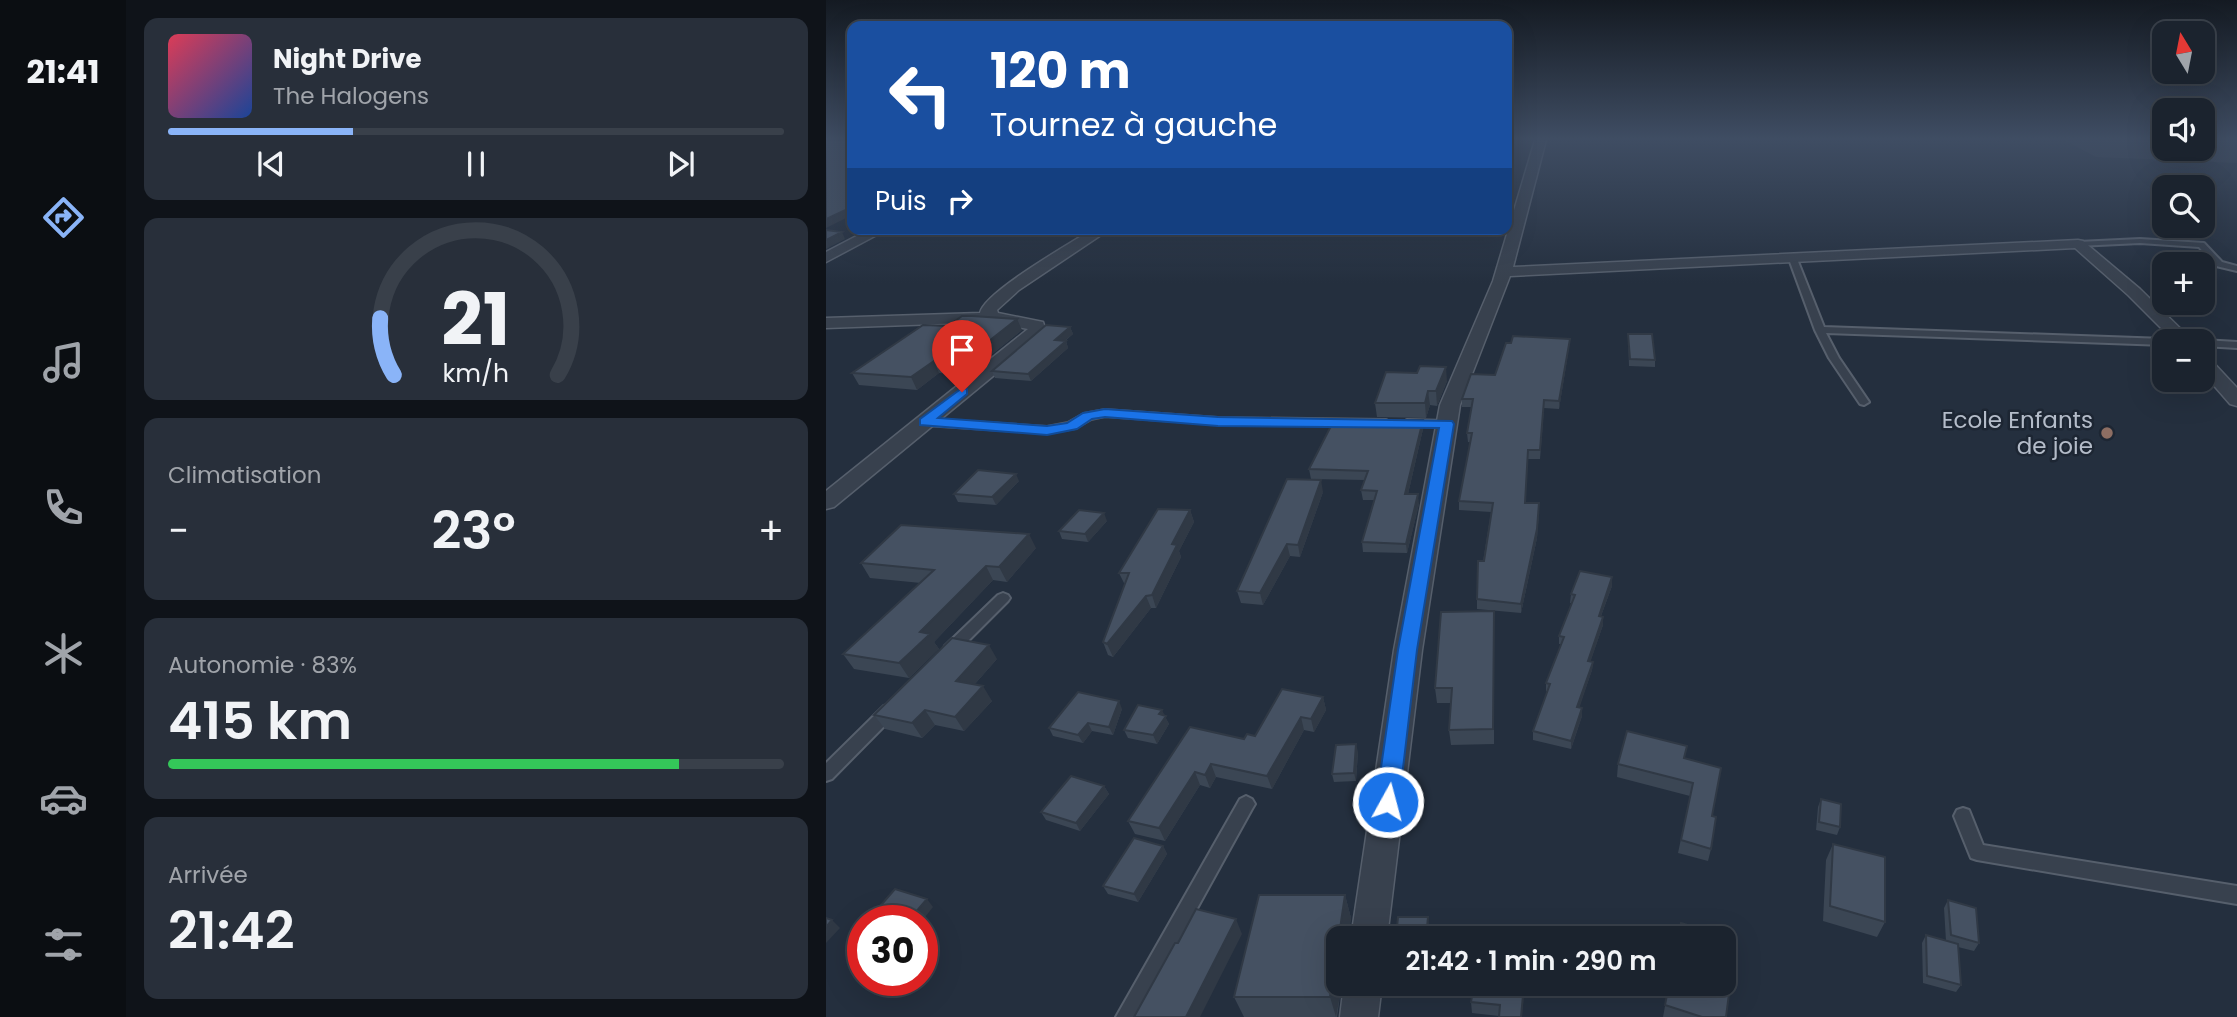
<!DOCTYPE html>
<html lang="fr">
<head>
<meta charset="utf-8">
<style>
  body { margin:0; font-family:Poppins,sans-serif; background:#282f3a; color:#f1f3f6; height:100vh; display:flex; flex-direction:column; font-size:26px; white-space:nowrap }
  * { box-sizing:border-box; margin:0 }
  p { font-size:23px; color:#a0a4aa }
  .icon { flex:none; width:38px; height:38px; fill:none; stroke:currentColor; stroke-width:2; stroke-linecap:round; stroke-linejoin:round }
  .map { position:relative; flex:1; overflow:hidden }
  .details { display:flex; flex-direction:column; gap:18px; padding:18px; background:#0f1319; width:700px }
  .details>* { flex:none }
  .banner { position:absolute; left:21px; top:21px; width:665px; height:214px; border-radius:14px; box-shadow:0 7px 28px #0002,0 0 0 2px #39404a; background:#1a4fa0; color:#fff; overflow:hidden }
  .needle { width:46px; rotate:350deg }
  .buttons { position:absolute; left:1326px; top:21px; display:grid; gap:14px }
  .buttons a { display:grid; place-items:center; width:63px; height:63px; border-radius:14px; background:#1b232e; box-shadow:0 7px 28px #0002,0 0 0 2px #39404a; font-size:35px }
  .speed { position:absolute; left:21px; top:905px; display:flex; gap:14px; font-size:35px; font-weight:700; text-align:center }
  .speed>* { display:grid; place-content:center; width:91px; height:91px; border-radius:50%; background:#1b232e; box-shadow:0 7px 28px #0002,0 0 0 2px #39404a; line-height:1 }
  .speed .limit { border:10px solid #d22; background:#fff; color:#111 }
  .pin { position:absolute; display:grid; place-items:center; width:60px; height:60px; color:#fff; margin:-72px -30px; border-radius:50% 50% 50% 0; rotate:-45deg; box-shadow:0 0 7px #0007 }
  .pin .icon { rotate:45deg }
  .me { position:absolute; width:77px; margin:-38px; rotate:7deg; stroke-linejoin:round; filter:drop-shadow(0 0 5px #0008) }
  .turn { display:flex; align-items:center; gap:24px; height:147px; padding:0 28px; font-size:32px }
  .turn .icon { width:91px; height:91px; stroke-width:2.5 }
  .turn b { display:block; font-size:49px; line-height:60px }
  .then { display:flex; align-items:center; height:66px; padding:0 28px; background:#0003; gap:14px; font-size:26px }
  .big { font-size:52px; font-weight:600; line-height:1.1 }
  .details .tile { flex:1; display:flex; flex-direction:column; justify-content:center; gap:10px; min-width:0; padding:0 24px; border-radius:14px; background:#282f3a }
  .details .dial { align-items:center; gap:0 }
  .dial svg { height:182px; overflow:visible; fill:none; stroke:#39404a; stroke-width:7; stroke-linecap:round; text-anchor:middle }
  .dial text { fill:#f1f3f6; stroke:none }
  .song { display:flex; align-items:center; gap:21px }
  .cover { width:84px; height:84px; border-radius:10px; background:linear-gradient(135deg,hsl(350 70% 55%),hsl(220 70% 35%)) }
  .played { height:7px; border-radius:4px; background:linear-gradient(90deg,#8ab4f8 30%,#39404a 30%) }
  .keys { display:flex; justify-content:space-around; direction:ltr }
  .heat { display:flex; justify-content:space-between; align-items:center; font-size:38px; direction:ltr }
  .charge { height:10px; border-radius:5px; background:linear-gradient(90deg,#34c759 83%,#39404a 0) }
  .trip { position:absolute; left:500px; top:926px; width:410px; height:70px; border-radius:14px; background:#1b232e; box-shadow:0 7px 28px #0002,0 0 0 2px #39404a; font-weight:600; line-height:70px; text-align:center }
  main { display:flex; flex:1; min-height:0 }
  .menu { display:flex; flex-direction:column; width:126px; justify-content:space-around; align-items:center; background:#0b0e12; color:#a0a4aa }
  .menu .icon { width:49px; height:49px }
  .menu .on { color:#8ab4f8 }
  .menu b { font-size:32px; color:#f1f3f6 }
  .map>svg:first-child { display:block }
  .airport { fill:#323c4b }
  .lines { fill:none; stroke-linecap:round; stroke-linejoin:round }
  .service-casing { stroke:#565f6c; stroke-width:4 }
  .minor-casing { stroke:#565f6c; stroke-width:3 }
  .service { fill:#38414e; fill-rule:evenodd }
  .minor { fill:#38414e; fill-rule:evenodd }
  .wall { fill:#3b4654 }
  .shaded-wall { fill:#303945 }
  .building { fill:#455162; stroke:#303945; stroke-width:2 }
  .route { fill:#1a73e8; stroke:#114b97; stroke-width:2 }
  .education-dot { fill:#8d6e63; stroke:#1d2633; stroke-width:2.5 }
  .labels { text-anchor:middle; stroke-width:5; stroke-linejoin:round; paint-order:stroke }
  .poi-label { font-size:23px; fill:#b4bcc9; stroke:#1d2633; text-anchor:end }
</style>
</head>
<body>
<main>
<nav class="menu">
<b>21:41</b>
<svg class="icon on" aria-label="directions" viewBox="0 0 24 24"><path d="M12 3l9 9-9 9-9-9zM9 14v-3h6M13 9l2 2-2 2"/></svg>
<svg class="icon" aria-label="music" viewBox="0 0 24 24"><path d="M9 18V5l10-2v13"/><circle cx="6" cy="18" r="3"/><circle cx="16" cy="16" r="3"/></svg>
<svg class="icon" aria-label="phone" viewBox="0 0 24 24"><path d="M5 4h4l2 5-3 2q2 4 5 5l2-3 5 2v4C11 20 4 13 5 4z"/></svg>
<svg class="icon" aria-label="climate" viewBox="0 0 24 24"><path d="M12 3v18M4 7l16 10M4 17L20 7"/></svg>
<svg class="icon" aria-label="car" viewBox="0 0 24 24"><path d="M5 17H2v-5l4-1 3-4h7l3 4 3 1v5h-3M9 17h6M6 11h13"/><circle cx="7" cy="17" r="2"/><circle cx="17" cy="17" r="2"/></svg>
<svg class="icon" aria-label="filters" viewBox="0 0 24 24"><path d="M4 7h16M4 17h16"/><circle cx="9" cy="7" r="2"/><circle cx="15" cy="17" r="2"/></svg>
</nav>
<section class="details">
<div class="tile">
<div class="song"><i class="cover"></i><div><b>Night Drive</b><p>The Halogens</p></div></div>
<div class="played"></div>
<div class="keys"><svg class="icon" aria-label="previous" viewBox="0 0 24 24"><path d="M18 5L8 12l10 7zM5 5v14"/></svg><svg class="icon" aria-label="pause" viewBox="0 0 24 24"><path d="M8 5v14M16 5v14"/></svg><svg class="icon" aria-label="next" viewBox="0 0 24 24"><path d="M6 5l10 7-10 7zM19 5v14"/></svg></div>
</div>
<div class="tile dial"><svg viewBox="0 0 100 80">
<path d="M14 69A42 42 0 1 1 86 69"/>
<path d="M14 69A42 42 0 0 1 8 44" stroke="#8ab4f8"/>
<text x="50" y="56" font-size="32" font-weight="700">21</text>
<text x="50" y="72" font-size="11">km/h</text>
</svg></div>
<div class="tile"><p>Climatisation</p>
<div class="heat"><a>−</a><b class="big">23°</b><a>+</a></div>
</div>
<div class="tile"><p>Autonomie · 83%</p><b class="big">415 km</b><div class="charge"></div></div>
<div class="tile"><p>Arrivée</p><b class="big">21:42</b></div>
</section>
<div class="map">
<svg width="1411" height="1017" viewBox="0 0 1411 1017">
  <rect width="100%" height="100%" fill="#242f3e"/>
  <path class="airport" d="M1238 140H1339V149H1377V140H1411V163L1270 157Z"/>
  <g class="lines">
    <defs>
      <path id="service" d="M1314 239 1378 243 1396 262 1411 266V271L1390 266 1373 247 1314 243 1252 246 1248 244 1252 242Z
        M964 257 971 259 998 327 1339 339 1343 341H1339V345L1000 333 1013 358 1043 402 1038 405 1034 404 1003 358 989 330 963 259Z
        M1377 340 1411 342V348L1377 346V341H1373Z
        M279 410 392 418 560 420 565 423 560 426 392 424 279 416 265 419 249 428 221 433 99 425 94 422 99 419 221 427 242 423 258 414Z
        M581 420 621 421 626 424 621 427 577 425 576 423Z
        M177 593 182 595 184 598 182 601 129 654 124 656 119 654 117 650 119 646 172 595Z
        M64 704 70 706 72 710 70 714 6 779 0 781V763L58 706Z
        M420 796 426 799 429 804 426 809 311 1017H290L414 799Z
        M1137 808 1143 810 1157 845 1411 886V904L1151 860 1145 858 1128 816 1131 810Z"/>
      <path id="minor" d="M709 140H720L687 267 1252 240 1257 241 1314 289 1367 341H1348L1302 295 1249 248 684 276 634 405 596 650 561 938H525L568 650 614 405 667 281Z
        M44 229H62L0 262V252Z
        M267 229H284L193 290 171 310 172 313 217 322 220 331 217 335 8 507 0 509V491L202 329 166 322 0 328V318L154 313C158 292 245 243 267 229Z
        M1377 357 1383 358 1411 388V406L1404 404 1377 373Z
        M518 984H556L552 1017H514Z"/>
    </defs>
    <use href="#service" class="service-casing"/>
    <use href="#minor" class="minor-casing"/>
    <use href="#service" class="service"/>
    <use href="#minor" class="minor"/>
  </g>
  <path class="wall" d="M244 327 247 334 239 341H240L242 348 205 381 169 378 166 371Z
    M196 330 140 375 113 373 91 390 33 385 26 373Z
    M802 334 829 360V367L803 366Z
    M744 339 743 347 733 409 718 408 714 459H702L699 503 713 512 711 538 695 613 651 609V599L665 512 633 510V501L644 442H642L641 433 646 407H636V399L669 375 685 343Z
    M621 381 611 406 604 405 600 418 551 417 549 403Z
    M597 420V429L582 494 593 504 581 553 537 552 536 542 548 500H537L535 490 539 480 485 479 483 469 544 425Z
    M193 481 170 505 132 502 128 494Z
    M497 492 474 557 464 556 437 605 415 603 411 591Z
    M364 510 368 522 353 551 355 557 330 608H325L287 657 282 655 277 642 299 585 293 573Z
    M281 521 262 542 236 539 233 531Z
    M210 548 181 582 167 580 108 642 113 649 83 678 28 669 17 654 95 583 44 578 35 563Z
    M786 586 775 616 777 617V625L764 662H767L766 670 753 707 756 716 745 749 707 740V731L722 692 720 691V683L735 644H733V636L746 603H744L745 594Z
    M668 611V744L625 745 623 730 625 703H611L609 688Z
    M171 659 148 685 166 701 138 731 109 725 96 738 59 729 48 715Z
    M497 697 500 710 488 732 478 730 446 789 390 777 384 788 374 785 339 841 309 834 302 821 364 727 418 739 429 736Z
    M296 709 287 735 266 731 257 743 227 736 223 728Z
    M338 715 343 724 331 744 302 738 298 730Z
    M532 752 530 781 508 782 506 774Z
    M859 758 886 816 885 849 882 861 852 853 864 796 791 777 792 764Z
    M278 786 283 794 254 831 220 820 215 812Z
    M995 799 1014 827 1011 835 990 830 992 807Z
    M1007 844 1059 922 1051 937 997 921 1000 860Z
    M337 846 341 854 312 902 282 894 277 886Z
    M519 895 525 918 511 1017H418L408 997Z
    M1122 900 1153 943 1148 951 1132 947 1135 985 1130 992 1097 983 1096 943 1100 935 1120 941 1118 908Z
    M699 984 673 1016 646 1013 645 1002Z
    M843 984 900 1017H837Z"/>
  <path class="shaded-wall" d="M26 207V215L0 228V219Z
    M16 232 19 239 0 249V240Z
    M191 319 196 330 140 375 135 363Z
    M244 327 247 334 231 347 229 340Z
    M744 339 743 347 733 409V401Z
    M240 341 242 348 205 381 202 374Z
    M108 361 113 373 91 390 85 377Z
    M620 367 621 381 611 406 610 391Z
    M602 391 604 405 600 418 599 403Z
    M597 420V429L580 503 579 494Z
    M190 474 193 481 170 505 166 497Z
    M495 480 497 492 474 557 472 545Z
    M592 494 593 504 581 553 580 544Z
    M713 503 711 538 695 613V604Z
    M364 510 368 522 353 551 355 557 330 608 326 595 346 544Z
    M278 513 281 521 262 542 259 534Z
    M203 534 210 548 181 582 173 567Z
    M461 544 464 556 437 605 434 593Z
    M160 566 167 580 108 642 113 649 83 678 73 663 94 632Z
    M786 577V586L772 624 773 616Z
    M320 596 325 608 287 657 281 644Z
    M777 617V625L762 669V661Z
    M163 645 171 659 139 695 130 681Z
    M767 662 766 670 751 715V707Z
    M157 686 166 701 138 731 129 717Z
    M497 697 500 710 488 732 485 719Z
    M293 701 296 709 287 735 283 727Z
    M756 708V716L745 749V741Z
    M99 710 109 725 96 738 86 723Z
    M336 710 343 724 331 744 327 735 333 714Z
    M475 717 478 730 446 789 441 776Z
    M262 723 266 731 257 743 252 735Z
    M530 744 532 752 530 781 528 773Z
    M385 764 390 777 384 788 379 775Z
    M369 772 374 785 339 841 333 828Z
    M278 786 283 794 254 831 250 823Z
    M337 846 341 854 312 902 308 894Z
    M519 895 525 918 522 938H513Z
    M101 899 107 907 96 921 83 920Z
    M602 917 603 924 602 938H600Z
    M410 919 416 934 374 1017H360Z
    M6 920 14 928 0 943V927Z
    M513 939V984H516L510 1017 504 997Z
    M698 984H699L696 1017H695Z"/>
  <path class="building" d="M0 140H26V207L0 219Z
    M0 230 16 232 0 240Z
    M136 316H146L191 319 135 363 108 361 85 377 26 373 97 325 122 326Z
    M220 325 244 327 229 340 240 341 202 374 166 371Z
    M802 334H826L829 360 804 359Z
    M687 336 744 339 733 401 718 400 714 450H702L699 503H713L711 529 695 604 651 599 652 561H658L667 503 633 501 646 433H641L647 399H636L645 374 669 375 680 343H685Z
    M594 366 620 367 610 391H602L599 403H549L560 372 591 373Z
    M546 420H597L579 494H592L580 544 536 542 551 491 535 490 542 471 483 469 506 424 544 425Z
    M152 470 190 474 166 497 128 494Z
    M461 479 495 480 472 545 461 544 434 593 411 591Z
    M332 509 364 510 346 544 351 545 326 595 320 596 281 644 277 642 303 573H293Z
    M253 510 278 513 259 534 233 531Z
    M75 525 203 534 173 567 160 566 94 632 104 634 73 663 17 654 108 570 35 563Z
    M754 571 786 577 773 616 777 617 762 661 767 662 751 707 756 708 745 741 707 731 724 684 720 683 738 637 733 636 749 595 745 594Z
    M668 611 667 729 623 730 626 688H609L615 612Z
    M126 638 163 645 130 681 157 686 129 717 99 710 86 723 48 715Z
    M456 689 497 697 485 719 475 717 441 776 385 764 379 775 369 772 333 828 302 821 364 727 418 739 421 734 429 736Z
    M252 692 293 701 283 727 262 723 252 735 223 728Z
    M312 705 336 710 333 714 340 716 327 735 298 730Z
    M801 731 861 746 858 758 895 768 886 816 890 817 885 849 855 840 867 783 792 764Z
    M530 744 528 773 506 774 510 745Z
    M245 776 278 786 250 823 215 812Z
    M995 799 1015 804 1014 827 993 822Z
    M308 838 337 846 308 894 277 886Z
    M1007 844 1059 857V922L1004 906Z
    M69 889 101 899 83 920H42Z
    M433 895H519L504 997H408Z
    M1122 900 1150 908 1153 943 1125 935Z
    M370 909 410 919 360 1017H308L349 943H352Z
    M572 917H602L600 938H570Z
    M0 918 6 920 0 927Z
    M855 923 910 940 900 1017H876L839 1005 843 984H898V938H852Z
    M1100 935 1132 944 1135 985 1101 976Z
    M648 984H698L695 1017H673L674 1005 645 1002Z"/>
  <linearGradient id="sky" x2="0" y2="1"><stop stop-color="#141a22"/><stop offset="0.49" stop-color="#3f4d63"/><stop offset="1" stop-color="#3f4d63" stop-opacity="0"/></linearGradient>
  <rect width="1411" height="283" fill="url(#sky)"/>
  <path class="route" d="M136 388 141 389V394L112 418 221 426 241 423 257 413 279 409 392 417 626 421 628 424 591 650 573 802 570 809 562 812 554 809 550 802 572 650 613 428 392 426 279 417 266 419 251 429 221 435 94 425V419Z"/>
  <circle class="education-dot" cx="1281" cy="433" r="7"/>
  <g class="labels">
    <g class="poi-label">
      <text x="1267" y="428">Ecole Enfants<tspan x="1267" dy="26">de joie</tspan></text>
    </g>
  </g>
</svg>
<div class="buttons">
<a><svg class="needle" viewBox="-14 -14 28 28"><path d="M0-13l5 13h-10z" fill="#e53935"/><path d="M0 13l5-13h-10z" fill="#a0a4aa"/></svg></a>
<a><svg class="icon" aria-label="sound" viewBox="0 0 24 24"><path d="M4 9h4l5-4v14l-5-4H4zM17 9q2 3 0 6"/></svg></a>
<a><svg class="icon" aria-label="search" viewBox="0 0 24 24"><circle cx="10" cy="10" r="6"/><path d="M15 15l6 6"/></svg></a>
<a>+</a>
<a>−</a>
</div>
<div class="speed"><div class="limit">30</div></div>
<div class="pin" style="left:136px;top:392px;background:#d93025"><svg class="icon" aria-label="arrive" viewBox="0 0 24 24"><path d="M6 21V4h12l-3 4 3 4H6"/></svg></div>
<svg class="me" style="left:562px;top:802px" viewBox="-20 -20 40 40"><circle r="17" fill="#1a73e8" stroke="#fff" stroke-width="3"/><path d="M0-11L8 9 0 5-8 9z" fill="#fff"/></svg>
<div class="trip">21:42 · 1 min · 290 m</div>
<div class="banner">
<div class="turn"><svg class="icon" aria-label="left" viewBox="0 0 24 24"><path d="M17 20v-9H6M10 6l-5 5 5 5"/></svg><div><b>120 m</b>Tournez à gauche</div></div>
<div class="then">Puis<svg class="icon" aria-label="right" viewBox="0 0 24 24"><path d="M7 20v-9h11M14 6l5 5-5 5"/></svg></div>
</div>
</div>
</main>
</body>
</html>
